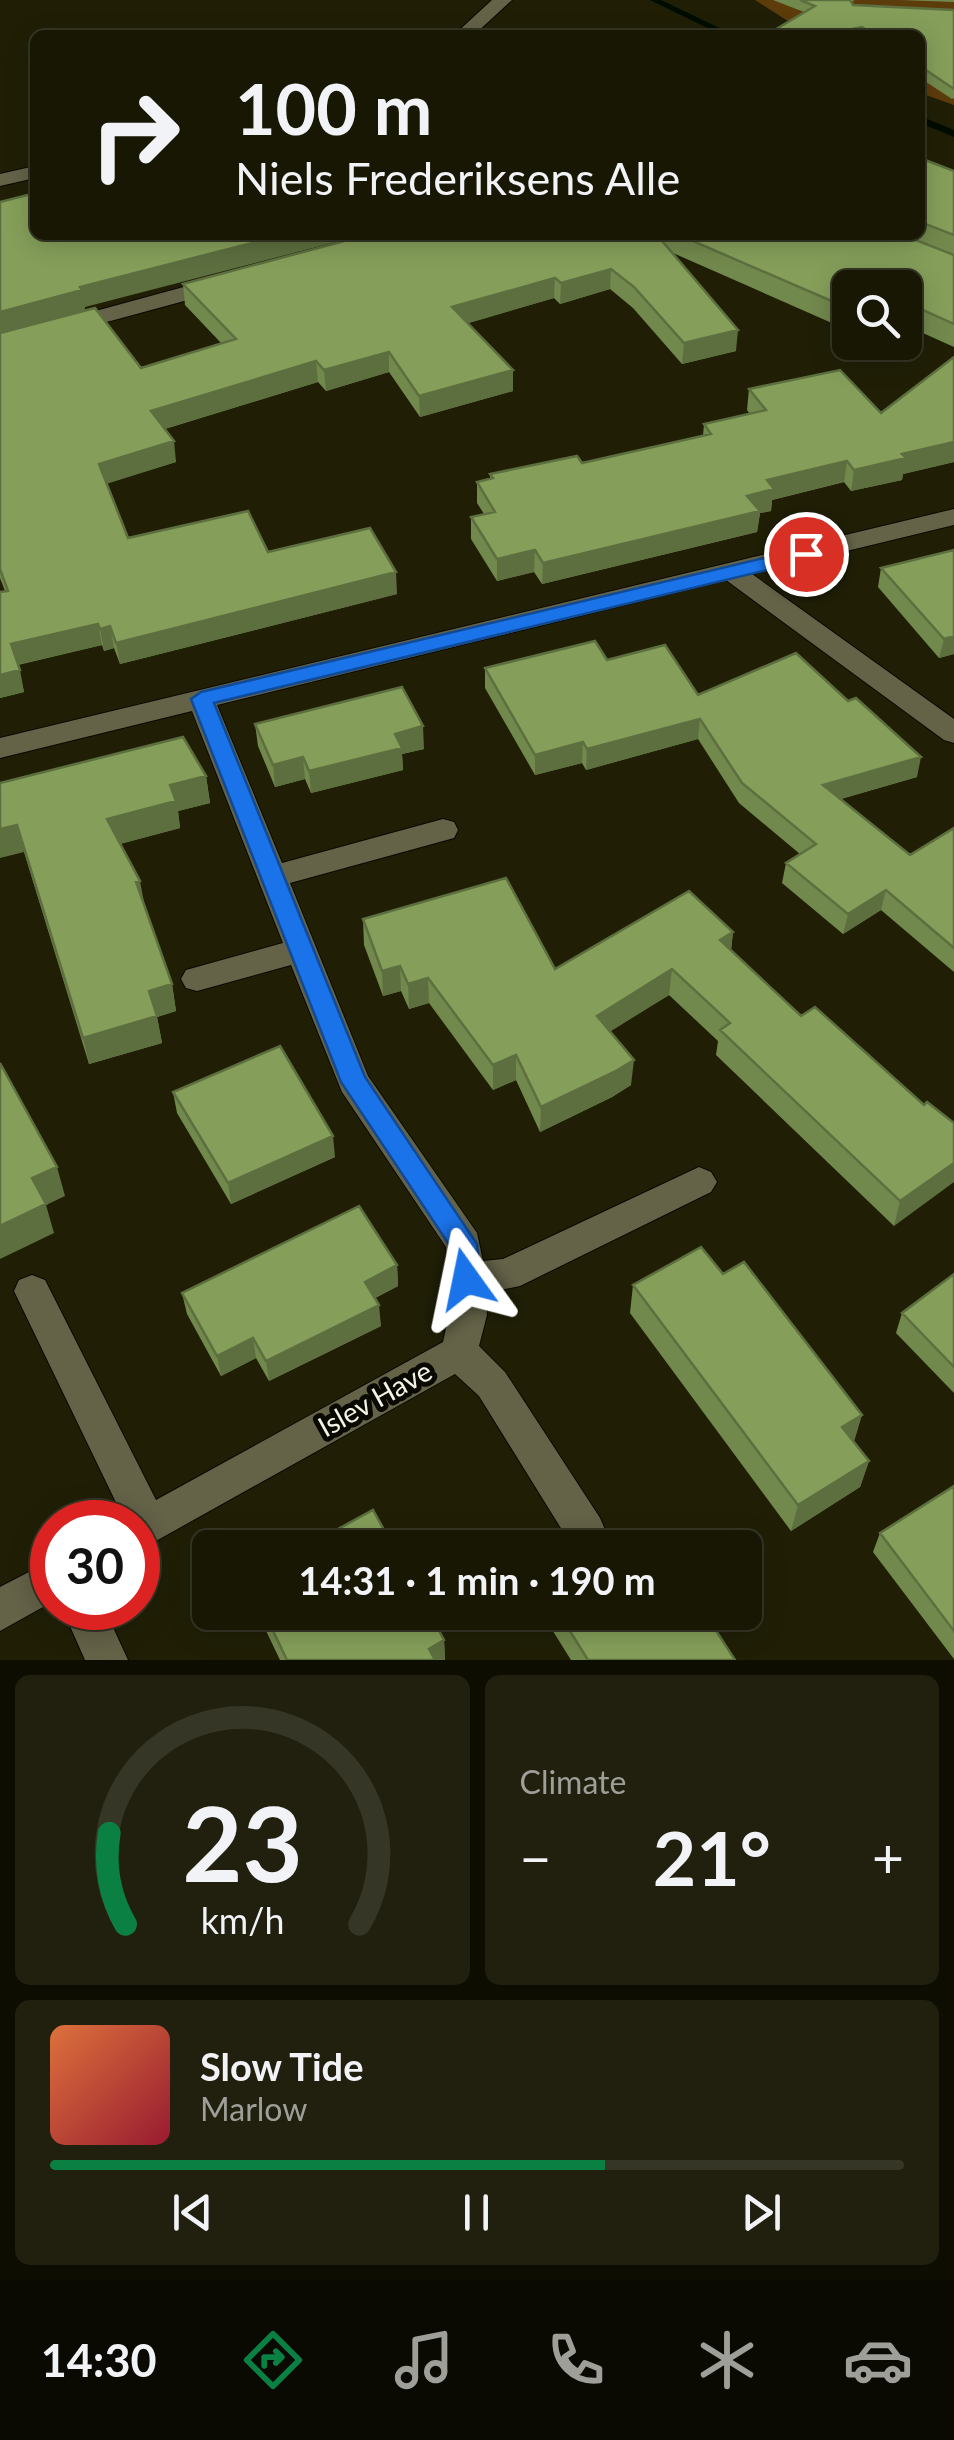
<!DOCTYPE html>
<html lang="en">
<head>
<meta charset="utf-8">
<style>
  body { margin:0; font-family:Lato,sans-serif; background:#21200e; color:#f1f3f6; height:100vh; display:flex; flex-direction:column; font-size:38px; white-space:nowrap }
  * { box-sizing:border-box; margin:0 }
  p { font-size:32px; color:#9f9f9a }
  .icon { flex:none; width:55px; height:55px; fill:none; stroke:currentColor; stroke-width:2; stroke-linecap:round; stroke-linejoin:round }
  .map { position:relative; height:1660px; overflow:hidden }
  .panel { display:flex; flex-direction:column; gap:15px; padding:15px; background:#0d0d02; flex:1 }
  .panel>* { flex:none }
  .top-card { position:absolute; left:30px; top:30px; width:895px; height:210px; border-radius:15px; box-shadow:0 5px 25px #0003,0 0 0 2px #363626; background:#181704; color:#f1f3f6; overflow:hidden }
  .controls { position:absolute; left:832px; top:270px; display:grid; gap:20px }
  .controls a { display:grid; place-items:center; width:90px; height:90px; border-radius:15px; background:#181704; box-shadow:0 5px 25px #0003,0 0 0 2px #363626; font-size:50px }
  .speed { position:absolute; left:30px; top:1500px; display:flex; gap:20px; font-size:50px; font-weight:700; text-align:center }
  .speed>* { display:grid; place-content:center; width:130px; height:130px; border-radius:50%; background:#181704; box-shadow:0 5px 25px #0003,0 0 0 2px #363626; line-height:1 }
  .speed .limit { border:15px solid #d22; background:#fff; color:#111 }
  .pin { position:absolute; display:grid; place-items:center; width:85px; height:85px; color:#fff; margin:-42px; border:5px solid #fff; border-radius:50%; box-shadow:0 2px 10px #0007 }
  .me { position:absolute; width:110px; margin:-55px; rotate:348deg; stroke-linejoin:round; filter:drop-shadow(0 0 8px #0008) }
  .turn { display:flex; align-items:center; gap:35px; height:210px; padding:0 40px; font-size:45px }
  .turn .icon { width:130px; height:130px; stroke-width:2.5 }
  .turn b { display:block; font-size:70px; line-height:85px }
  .big { font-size:75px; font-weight:700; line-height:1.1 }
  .panel .tile { flex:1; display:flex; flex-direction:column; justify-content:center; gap:15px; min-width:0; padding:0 35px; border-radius:15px; background:#21200e }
  .panel .dial { align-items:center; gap:0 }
  .dial svg { height:260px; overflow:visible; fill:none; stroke:#363626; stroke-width:7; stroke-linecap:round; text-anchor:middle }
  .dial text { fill:#f1f3f6; stroke:none }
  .song { display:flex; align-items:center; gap:30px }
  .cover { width:120px; height:120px; border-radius:15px; background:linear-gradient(135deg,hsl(20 70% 55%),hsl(350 70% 35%)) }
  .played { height:10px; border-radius:5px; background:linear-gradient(90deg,#0b8043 65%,#363626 65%) }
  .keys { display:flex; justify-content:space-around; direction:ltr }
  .heat { display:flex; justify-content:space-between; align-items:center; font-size:55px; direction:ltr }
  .panel .tiles { flex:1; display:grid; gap:15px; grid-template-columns:1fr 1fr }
  .tile:last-child { grid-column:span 2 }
  .trip { position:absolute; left:192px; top:1530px; width:570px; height:100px; border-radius:15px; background:#181704; box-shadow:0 5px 25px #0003,0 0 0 2px #363626; font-weight:700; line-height:100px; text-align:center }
  .tab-bar { display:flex; height:160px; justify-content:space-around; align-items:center; background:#0a0902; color:#9f9f9a }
  .tab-bar .icon { width:70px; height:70px }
  .tab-bar .selected { color:#0b8043 }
  .tab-bar b { font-size:45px; color:#f1f3f6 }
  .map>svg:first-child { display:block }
  .green { fill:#5d3c0c }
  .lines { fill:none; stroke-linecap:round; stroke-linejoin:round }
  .stream { fill:#000c00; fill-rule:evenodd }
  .minor-casing { stroke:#0a0900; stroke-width:2 }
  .minor { fill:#646348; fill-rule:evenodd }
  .wall { fill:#72894d }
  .shaded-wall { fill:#5d6f3f }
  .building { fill:#859f5a; stroke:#5d6f3f; stroke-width:2.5 }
  .route { fill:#1a73e8; stroke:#114b97; stroke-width:2.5 }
  .labels { text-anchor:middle; stroke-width:10; stroke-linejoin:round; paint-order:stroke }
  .street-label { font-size:28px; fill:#f4f4e4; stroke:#090902 }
</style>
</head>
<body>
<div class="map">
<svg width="954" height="1660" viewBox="0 0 954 1660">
  <rect width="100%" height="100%" fill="#201f06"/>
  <path class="green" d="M755 0H954V105L920 93V35H810Z"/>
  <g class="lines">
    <path class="stream" d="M650 0H661L734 35H722Z
      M920 116 954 130V137L920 123Z"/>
    <defs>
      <path id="minor" d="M492 0H512L474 35H454Z
        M35 166V178L0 186V174Z
        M224 276 235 283 232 288 0 351V337Z
        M954 509V525L752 574 954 719V743L944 740 726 580 217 705 282 863 443 819 454 822 458 830 454 838 290 883 368 1076 477 1233 483 1261 503 1259 699 1167 711 1172 717 1182 711 1192 520 1286 485 1293 487 1315 479 1346 505 1372 600 1518 606 1532 600 1546H572L479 1396 455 1374 138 1551V1522H122L124 1519 14 1291 19 1280 32 1275 45 1280 156 1500 443 1342 449 1315 446 1247 342 1092 291 965 197 991 186 988 181 979 186 970 283 943 192 711 0 758V738Z
        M52 1560V1602L0 1631V1587Z
        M62 1608H104L128 1660H85Z"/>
    </defs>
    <use href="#minor" class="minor-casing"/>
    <use href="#minor" class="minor"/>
  </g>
  <path class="wall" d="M773 0H855L851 2 853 5 954 10V98L952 99 920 78V35H766L804 12Z
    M900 0H954V2Z
    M920 158 954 171V347L905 325V288H850V331L673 253 736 351 682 364 633 308 610 289 560 304 554 298 468 323 513 391 420 417 389 372 326 391 318 382 165 429 176 462 107 483 128 538 268 552 397 594 120 664 114 648 104 651 102 645 18 665 24 692 0 698V592L5 591 0 578V202L85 307V310L141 368 222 344 185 305 183 284 367 235H920Z
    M954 357V462L903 474 902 480 851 491 844 482 772 500 771 511 760 513 757 532 542 584 534 572 497 581 471 539V517L484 514 477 503V482L490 479V474L582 463 703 436 704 424 750 414 747 410 749 389 881 413Z
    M954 550V654L939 658 878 587 881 568Z
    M607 660 917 777 841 799 910 855 954 828V972L881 910 843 934 782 883 786 863 800 854 739 803 698 739 586 770 582 763 535 775 485 688V668Z
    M255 724 424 749 402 754 403 770 311 793 305 779 275 787 258 746Z
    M206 776 210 803 178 811 180 828 120 844 172 984 176 1011 157 1017 162 1043 89 1064 24 852 0 783Z
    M363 919 555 969 733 932 731 951 801 1016 924 1105 954 1123 894 1226 716 1055 718 1041 669 995 610 1031 631 1085 612 1097 540 1132 516 1080 493 1090 429 1003 409 1009 401 991 383 996 364 945Z
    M173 1092 335 1157 231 1204 177 1113Z
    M397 1265 398 1286 375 1298 381 1326 269 1381 256 1358 221 1376 187 1314 182 1293Z
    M954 1274V1393L896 1333 902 1313Z
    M633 1285 854 1442 869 1461 860 1487 791 1531 630 1313Z
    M954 1486V1659L873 1552 880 1533Z
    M257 1612H429L444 1640 445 1660H280Z
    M541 1612H704L735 1660H571Z"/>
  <path class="shaded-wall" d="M862 27 860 35H823Z
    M283 235H363L85 307V310L0 334V312L80 287Z
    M611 269 610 289 560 304 561 283Z
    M555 278 554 298 452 328V307Z
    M738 330 736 351 682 364 684 343Z
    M389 352V372L326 391 324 370Z
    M316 361 318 382 154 432 151 411Z
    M513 370V391L420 417 419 396Z
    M174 441 176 462 103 485 99 464Z
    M954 442V462L903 474 902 480 851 491 854 470 902 454Z
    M847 461 844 482 772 500 771 511 760 513 757 532 542 584 543 563 767 480Z
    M535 550 534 572 497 581V559Z
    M396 572 397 594 120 664 116 643Z
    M98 624 102 645 16 665 11 644Z
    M110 626 114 648 104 651 100 629Z
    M954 636V654L939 658 944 639Z
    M20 670 24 692 0 698V675Z
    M700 719 698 739 586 770 587 749Z
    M423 726 424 749 402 754 403 770 311 793 309 771 395 734Z
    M583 742 582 763 535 775V755Z
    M303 757 305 779 275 787 273 765Z
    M921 757 917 777 819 805 823 785Z
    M206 776 210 803 178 811 180 828 112 846 107 819 170 785Z
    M17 825 24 852 0 858V829Z
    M140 881 145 908 136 882Z
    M886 890 881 910 843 934 848 914Z
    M733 932 730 957 720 940Z
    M400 966 401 991 383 996 382 971Z
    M672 969 669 995 595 1041 597 1016Z
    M428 978 429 1003 409 1009 408 984Z
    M172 984 176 1011 157 1017 162 1043 89 1064 83 1038 149 991Z
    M516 1055V1080L493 1090V1065Z
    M634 1060 631 1085 612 1097 540 1132 541 1107Z
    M333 1136 335 1157 231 1204 228 1183Z
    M954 1163V1182L894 1226 900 1201Z
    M57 1167 65 1196 46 1205 54 1233 0 1259V1226L32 1178Z
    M397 1265 398 1286 366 1303 365 1282Z
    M379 1305 381 1326 269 1381 266 1361Z
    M253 1338 256 1358 221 1376 217 1356Z
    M862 1415 854 1442 842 1427Z
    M869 1461 860 1487 791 1531 798 1505Z
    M444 1640 445 1660H429V1649Z"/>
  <path class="building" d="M800 0H850L853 5 954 10V89L920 66V35H874L862 27 823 35H766L815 6Z
    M920 158 954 171V235L920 222Z
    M35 193V235H283L80 287 82 290 0 312V202Z
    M367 235H657L738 330 684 343 634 287 611 269 561 283 555 278 452 307 513 370 419 396 389 352 324 370 316 361 151 411 174 441 99 464 128 538 248 511 268 552 370 528 396 572 116 643 110 626 100 629 98 624 11 644 20 670 0 675V592L8 591 0 569V333L95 308 141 368 236 339 183 284Z
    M679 235H903L954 255V324L905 302V288H850V309Z
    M954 357V442L902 454 906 458 854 470 847 461 767 480 774 489 747 496 760 511 543 563 535 550 497 559 471 517 495 512 477 482 493 478 490 474 577 456 582 463 711 434 704 424 766 410 749 389 840 370 881 413Z
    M954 550V636L944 639 881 568Z
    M595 641 607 660 665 645 698 695 796 653 848 701 856 698 921 757 823 785 910 855 954 828V948L886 890 848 914 786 863 816 844 742 783 700 719 587 749 583 742 535 755 485 668Z
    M402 687 423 726 395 734 402 748 309 771 303 757 273 765 255 724Z
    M183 737 206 776 170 785 176 801 107 819 140 881 136 882 172 984 149 991 157 1016 83 1038 17 825 0 829V783Z
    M506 878 555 969 689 891 733 932 720 940 801 1016 815 1007 924 1105 927 1102 954 1123V1163L900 1201 720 1030 730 1023 672 969 597 1016 634 1060 614 1072 541 1107 516 1055 493 1065 428 978 408 984 400 966 382 971 363 919Z
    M280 1046 333 1136 228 1183 173 1092Z
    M0 1063 57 1167 32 1178 46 1204 0 1226Z
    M359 1206 397 1265 365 1282 379 1305 266 1361 253 1338 217 1356 182 1293Z
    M701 1247 723 1274 744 1262 862 1415 842 1427 869 1461 798 1505 633 1285Z
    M954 1274V1367L902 1313Z
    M954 1486V1631L880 1533Z
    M373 1510 394 1548H303Z
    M619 1538 625 1548H603Z
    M264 1612H429L444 1640 429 1649 435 1660H287Z
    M558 1612H704L735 1660H588Z"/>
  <path class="route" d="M806 548 816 554 813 559 214 703 365 1077 477 1244 480 1279 476 1288 466 1291 456 1288 450 1246 341 1082 191 699 201 692Z"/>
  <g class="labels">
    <g class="street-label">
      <text transform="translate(375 1399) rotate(-29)" y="10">Islev Have</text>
    </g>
  </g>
</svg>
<div class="controls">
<a><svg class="icon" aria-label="search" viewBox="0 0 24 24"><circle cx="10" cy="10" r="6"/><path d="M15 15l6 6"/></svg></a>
</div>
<div class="speed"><div class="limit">30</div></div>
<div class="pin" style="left:806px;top:554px;background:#d93025"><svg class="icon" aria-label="arrive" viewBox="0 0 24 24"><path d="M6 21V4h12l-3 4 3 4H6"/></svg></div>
<svg class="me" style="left:466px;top:1279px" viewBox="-20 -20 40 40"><path d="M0-17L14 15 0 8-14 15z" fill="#1a73e8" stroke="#fff" stroke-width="4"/></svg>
<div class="trip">14:31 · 1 min · 190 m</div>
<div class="top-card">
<div class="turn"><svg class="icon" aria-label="right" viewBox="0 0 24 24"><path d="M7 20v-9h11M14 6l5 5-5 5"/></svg><div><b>100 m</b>Niels Frederiksens Alle</div></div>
</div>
</div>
<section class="panel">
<div class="tiles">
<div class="tile dial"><svg viewBox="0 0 100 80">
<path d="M14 69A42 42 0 1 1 86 69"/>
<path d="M14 69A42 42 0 0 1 9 41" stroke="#0b8043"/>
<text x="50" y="56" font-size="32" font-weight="700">23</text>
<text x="50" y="72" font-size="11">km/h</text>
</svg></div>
<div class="tile"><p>Climate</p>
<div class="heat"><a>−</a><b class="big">21°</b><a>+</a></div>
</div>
<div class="tile">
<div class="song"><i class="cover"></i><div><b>Slow Tide</b><p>Marlow</p></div></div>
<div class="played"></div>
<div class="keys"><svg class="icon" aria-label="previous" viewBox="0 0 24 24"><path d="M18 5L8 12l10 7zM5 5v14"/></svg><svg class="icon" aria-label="pause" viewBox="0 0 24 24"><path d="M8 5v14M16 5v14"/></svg><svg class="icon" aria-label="next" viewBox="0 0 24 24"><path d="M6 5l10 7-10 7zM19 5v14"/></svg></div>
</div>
</div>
</section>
<nav class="tab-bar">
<b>14:30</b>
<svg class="icon selected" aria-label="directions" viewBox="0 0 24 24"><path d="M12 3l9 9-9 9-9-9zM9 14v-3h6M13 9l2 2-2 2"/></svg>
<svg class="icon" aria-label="music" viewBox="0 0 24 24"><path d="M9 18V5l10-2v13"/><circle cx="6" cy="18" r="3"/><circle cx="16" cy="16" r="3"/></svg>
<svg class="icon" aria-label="phone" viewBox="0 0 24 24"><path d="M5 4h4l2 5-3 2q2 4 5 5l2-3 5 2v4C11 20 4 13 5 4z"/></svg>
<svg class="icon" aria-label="climate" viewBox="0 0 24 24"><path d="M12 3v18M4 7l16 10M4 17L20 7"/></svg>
<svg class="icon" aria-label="car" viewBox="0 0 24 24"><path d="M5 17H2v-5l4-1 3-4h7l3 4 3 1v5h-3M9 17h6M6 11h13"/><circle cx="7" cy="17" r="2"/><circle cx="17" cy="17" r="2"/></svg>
</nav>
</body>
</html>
